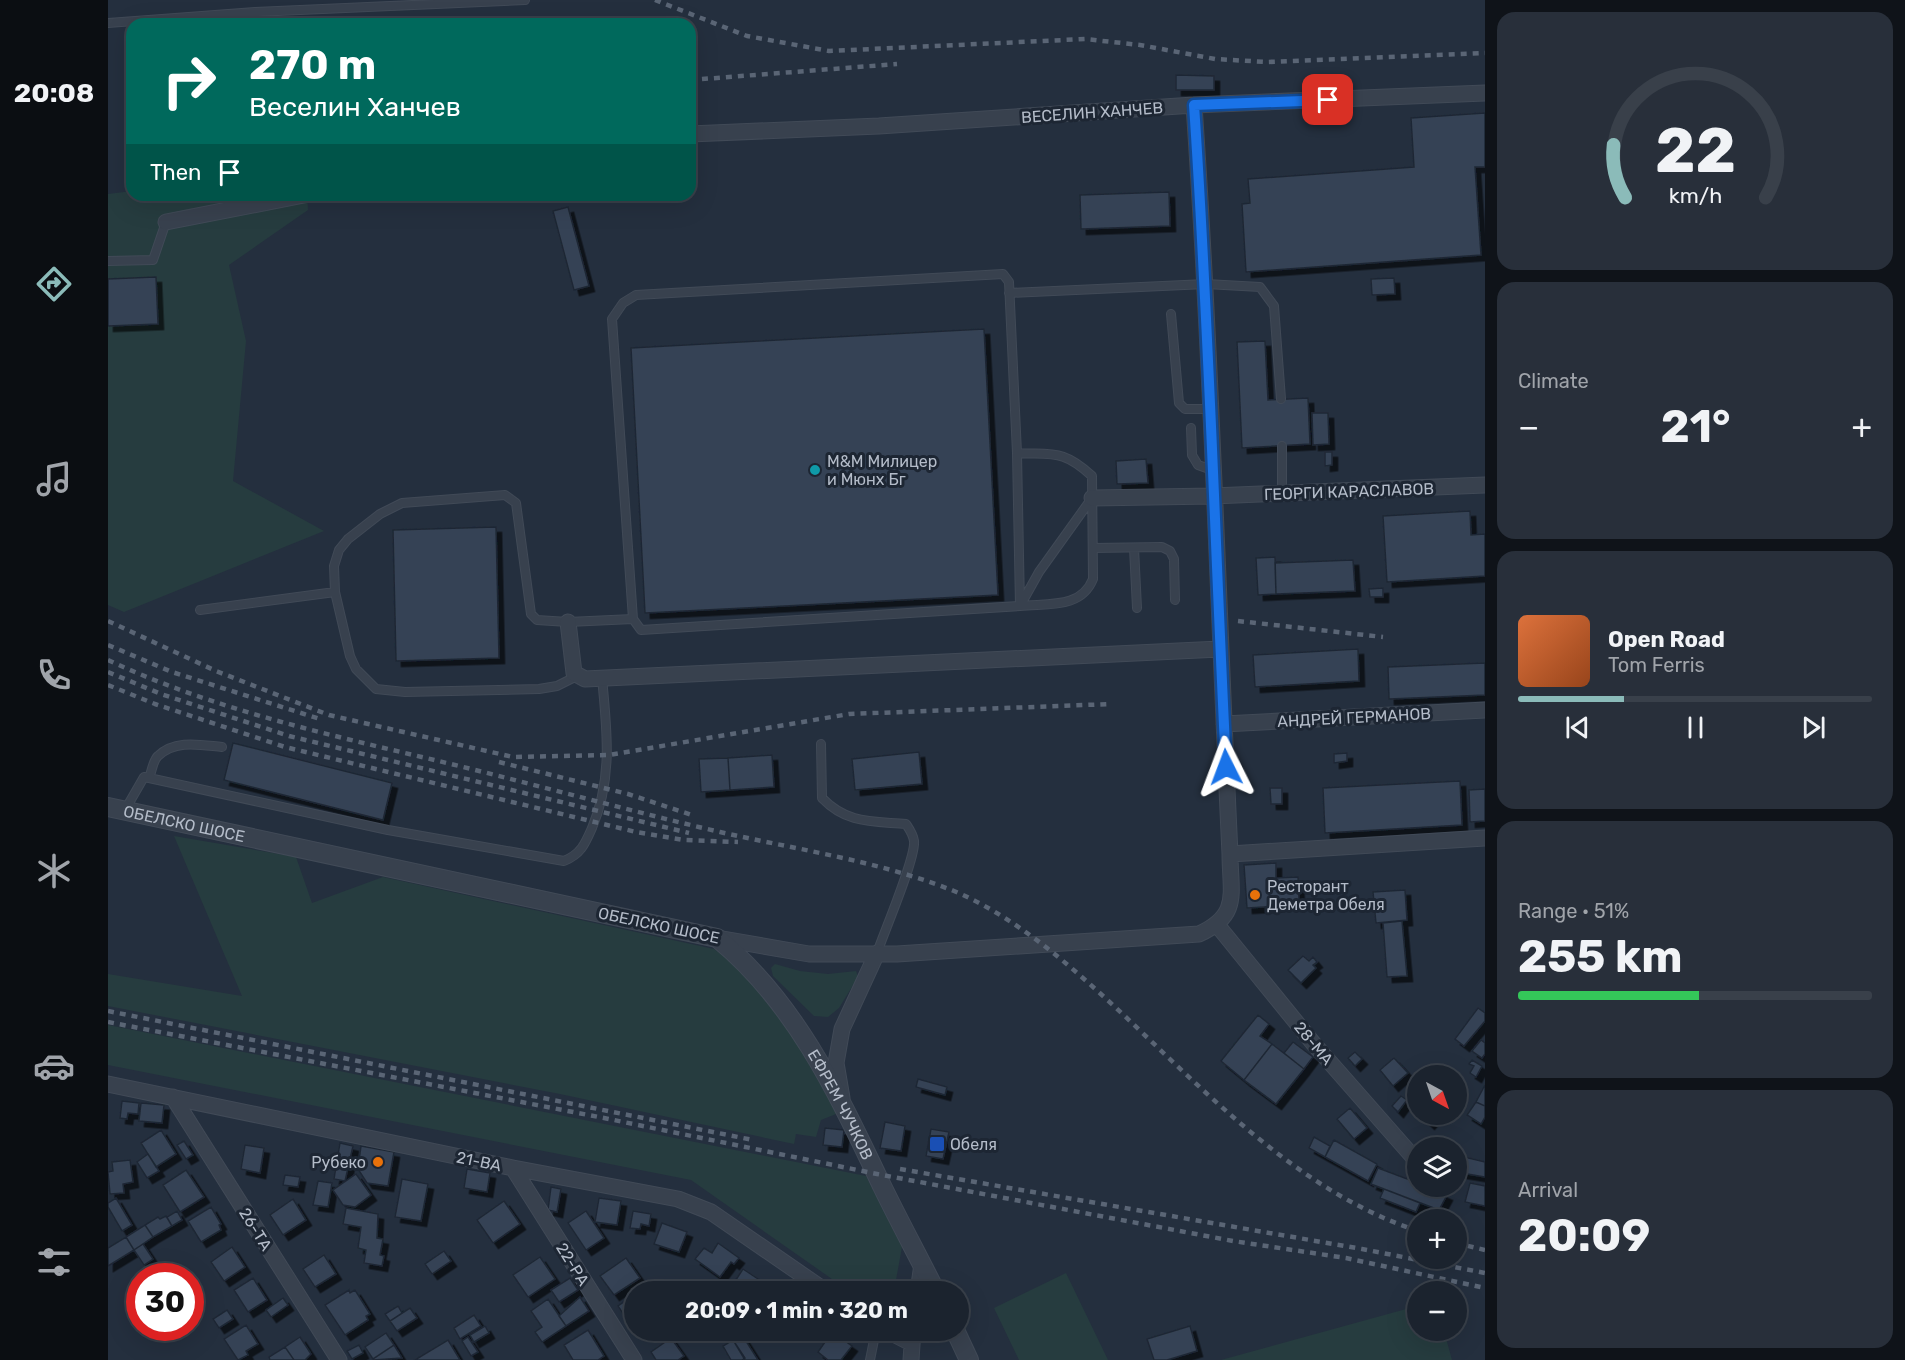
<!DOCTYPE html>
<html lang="en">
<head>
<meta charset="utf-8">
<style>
  body { margin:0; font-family:Rubik,sans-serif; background:#282f3a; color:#f1f3f6; height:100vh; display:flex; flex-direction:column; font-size:22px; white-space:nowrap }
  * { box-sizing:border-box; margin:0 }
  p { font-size:20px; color:#a0a4aa }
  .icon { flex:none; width:33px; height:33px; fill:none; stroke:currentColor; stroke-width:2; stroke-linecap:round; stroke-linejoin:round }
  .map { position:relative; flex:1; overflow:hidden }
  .side { display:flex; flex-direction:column; gap:12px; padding:12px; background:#0f1319; width:420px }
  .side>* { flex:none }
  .banner { position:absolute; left:18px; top:18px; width:570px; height:183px; border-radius:18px; box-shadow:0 6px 24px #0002,0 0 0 2px #39404a; background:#00695c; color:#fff; overflow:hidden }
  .needle { width:39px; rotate:140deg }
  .tools { position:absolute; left:1299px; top:1065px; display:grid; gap:12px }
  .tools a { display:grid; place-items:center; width:60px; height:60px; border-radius:50%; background:#1b232e; box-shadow:0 6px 24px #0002,0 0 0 2px #39404a; font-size:30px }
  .speed { position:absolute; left:18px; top:1263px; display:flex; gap:12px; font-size:30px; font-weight:700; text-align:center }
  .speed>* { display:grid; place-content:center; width:78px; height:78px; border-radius:50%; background:#1b232e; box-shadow:0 6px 24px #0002,0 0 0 2px #39404a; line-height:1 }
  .speed .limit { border:9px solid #d22; background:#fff; color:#111 }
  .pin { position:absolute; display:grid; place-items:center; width:51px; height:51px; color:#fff; margin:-26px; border-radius:12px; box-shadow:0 3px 9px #0006 }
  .me { position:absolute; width:66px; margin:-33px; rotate:357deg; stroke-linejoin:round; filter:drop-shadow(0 0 4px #0008) }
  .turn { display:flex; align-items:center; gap:21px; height:126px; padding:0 24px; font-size:27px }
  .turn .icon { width:78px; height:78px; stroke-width:2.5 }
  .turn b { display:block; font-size:42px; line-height:51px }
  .then { display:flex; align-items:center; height:57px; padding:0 24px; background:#0003; gap:12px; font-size:22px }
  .big { font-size:45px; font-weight:700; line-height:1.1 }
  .side .tile { flex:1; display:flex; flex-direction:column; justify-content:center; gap:9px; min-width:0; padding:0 21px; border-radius:18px; background:#282f3a }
  .side .dial { align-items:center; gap:0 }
  .dial svg { height:156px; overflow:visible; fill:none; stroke:#39404a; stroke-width:7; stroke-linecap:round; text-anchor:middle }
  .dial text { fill:#f1f3f6; stroke:none }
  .song { display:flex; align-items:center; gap:18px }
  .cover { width:72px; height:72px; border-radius:9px; background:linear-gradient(135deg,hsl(20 70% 55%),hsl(20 70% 35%)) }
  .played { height:6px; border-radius:3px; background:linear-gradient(90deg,#8bbbb9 30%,#39404a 30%) }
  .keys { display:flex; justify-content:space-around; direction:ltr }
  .heat { display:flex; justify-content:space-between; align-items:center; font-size:33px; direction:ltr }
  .charge { height:9px; border-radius:4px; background:linear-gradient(90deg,#34c759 51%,#39404a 0) }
  .trip { position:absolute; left:516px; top:1281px; width:345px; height:60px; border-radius:30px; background:#1b232e; box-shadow:0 6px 24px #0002,0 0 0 2px #39404a; font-weight:700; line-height:60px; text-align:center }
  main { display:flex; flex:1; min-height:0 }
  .tabs { display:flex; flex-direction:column; width:108px; justify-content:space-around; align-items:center; background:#0b0e12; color:#a0a4aa }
  .tabs .icon { width:42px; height:42px }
  .tabs .current { color:#8bbbb9 }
  .tabs b { font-size:27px; color:#f1f3f6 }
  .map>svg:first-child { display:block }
  .green { fill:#263c3f }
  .building { fill:#364354; stroke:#1f2835; stroke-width:1.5; filter:url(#shadow) }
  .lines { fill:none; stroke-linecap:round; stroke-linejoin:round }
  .service-casing { stroke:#414a57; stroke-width:10 }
  .minor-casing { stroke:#414a57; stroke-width:17 }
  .tertiary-casing { stroke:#414a57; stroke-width:20 }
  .service { stroke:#38414e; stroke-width:8 }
  .minor { stroke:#38414e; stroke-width:15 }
  .tertiary { stroke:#38414e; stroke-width:18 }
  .rail { stroke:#5a6575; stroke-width:4.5; stroke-dasharray:6 6; stroke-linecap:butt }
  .route-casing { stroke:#114b97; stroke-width:15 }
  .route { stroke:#1a73e8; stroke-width:10 }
  .culture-dot { fill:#0f9aa8; stroke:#1d2633; stroke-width:2 }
  .food-dot { fill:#e8710a; stroke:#1d2633; stroke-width:2 }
  .transit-dot { fill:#1a4fb4; stroke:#1d2633; stroke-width:2 }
  .labels { text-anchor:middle; stroke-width:6; stroke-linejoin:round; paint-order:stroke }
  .street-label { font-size:16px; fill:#b4bcc9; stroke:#1d2633 }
  .poi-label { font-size:16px; fill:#b4bcc9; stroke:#1d2633; text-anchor:start }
</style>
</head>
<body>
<main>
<nav class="tabs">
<b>20:08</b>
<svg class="icon current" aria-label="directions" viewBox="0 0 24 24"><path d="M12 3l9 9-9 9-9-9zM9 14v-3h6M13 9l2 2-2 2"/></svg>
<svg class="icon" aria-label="music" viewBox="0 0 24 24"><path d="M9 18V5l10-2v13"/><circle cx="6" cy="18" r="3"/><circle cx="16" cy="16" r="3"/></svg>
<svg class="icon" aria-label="phone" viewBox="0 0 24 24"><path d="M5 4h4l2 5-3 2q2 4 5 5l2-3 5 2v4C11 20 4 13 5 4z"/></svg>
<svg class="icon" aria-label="climate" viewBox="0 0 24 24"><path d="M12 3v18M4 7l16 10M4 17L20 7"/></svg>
<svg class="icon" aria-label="car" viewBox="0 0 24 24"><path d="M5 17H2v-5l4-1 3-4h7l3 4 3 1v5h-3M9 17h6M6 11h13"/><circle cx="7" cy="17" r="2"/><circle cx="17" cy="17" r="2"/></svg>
<svg class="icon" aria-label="filters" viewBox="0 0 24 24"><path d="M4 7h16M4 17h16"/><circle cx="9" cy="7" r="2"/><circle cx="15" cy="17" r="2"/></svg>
</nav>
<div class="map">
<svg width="1377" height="1360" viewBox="0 0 1377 1360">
  <defs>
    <filter id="shadow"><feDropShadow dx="5.5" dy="5.5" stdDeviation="0" flood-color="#0009"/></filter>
  </defs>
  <rect width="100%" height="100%" fill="#242f3e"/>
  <path class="green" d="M24 191V195H199L200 210 121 265 138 341 125 481 216 531 16 612 0 605V194Z
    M66 836 188 857 204 903 275 877 606 949 633 968 704 1062 728 1114 713 1120 708 1137 688 1134 686 1144 452 1094 0 1006V974L134 996Z
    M667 964 692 971 720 974 748 971 750 977 731 1008 720 1017 706 1016 665 976 663 968Z
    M0 1025 758 1176 794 1247 786 1291H741L583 1180 0 1065Z
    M958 1273 1000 1360H911L886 1308Z
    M1309 1306 1310 1330 1336 1331 1344 1360H1113Z"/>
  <path class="building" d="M1068 75 1106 76V90H1068Z
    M1377 113V167H1367L1373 255 1138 272 1134 204 1142 203 1140 179 1306 167 1303 118Z
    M1061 192 1062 226 973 229 972 195Z
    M460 207 481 286 466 290 445 211Z
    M48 277 50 324 0 326V279Z
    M1286 278 1287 294 1264 295 1263 279Z
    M876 329 890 595 537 613 523 348Z
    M1157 341 1160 400 1200 398 1202 444 1134 448 1129 342Z
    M1204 413H1220L1221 444 1205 445Z
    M1217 452H1224V465L1217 466Z
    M1038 459 1040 483 1009 484 1008 461Z
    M1362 511 1363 535 1377 534V576L1279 582 1275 516Z
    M388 527 391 658 288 661 285 530Z
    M1167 557 1168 594 1150 595 1148 558Z
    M1245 560 1247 591 1168 594 1167 563Z
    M1275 588V597H1262L1261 589Z
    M1250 649 1251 681 1147 687 1145 655Z
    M1377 663V695L1281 699 1280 667Z
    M125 743 284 783 275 820 116 780Z
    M811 752 814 784 747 790 744 759Z
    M1239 753V761L1226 763V754Z
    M664 755 666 787 622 790 620 758Z
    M620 758 622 790 593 792 591 759Z
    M1352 781 1354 825 1217 833 1215 788Z
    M1162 788H1174V804H1163Z
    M1377 789V821L1362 822 1361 790Z
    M1168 863V878L1190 877 1191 900 1170 902V906L1139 908 1136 865Z
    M1297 890 1299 920 1268 923 1265 892Z
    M1294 921 1299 976 1279 977 1275 923Z
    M1195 956 1201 961 1205 957 1209 962 1205 965 1208 968 1193 983 1180 970Z
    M1370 1008 1377 1013V1021L1356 1046 1347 1039Z
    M1150 1015 1161 1024 1152 1036 1164 1044 1136 1080 1113 1061Z
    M1373 1040 1377 1043V1054L1374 1058 1364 1051Z
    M1185 1042 1205 1057 1196 1069 1176 1053Z
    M1164 1044 1196 1069 1168 1104 1136 1080Z
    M1247 1052 1254 1059 1247 1066 1240 1058Z
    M1286 1058 1300 1073 1285 1086 1272 1070Z
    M1364 1060 1374 1066 1368 1077 1362 1073 1366 1066 1361 1064Z
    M810 1079 839 1087 837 1095 808 1087Z
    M1377 1085V1106L1368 1102Z
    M1293 1096 1299 1100 1290 1112 1284 1106Z
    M14 1101 31 1103 30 1114 20 1113 19 1119 12 1118Z
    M1368 1102 1377 1106V1117L1373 1124 1359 1115Z
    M33 1103 56 1105 54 1123 31 1121Z
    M1242 1108 1259 1128 1246 1139 1229 1119Z
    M1311 1114H1330L1321 1124Z
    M777 1122 797 1126 793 1151 772 1148Z
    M717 1128 736 1130 734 1147 715 1145Z
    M823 1129 841 1132 835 1159 818 1156Z
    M53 1130 68 1154 48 1167 33 1143Z
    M1206 1137 1222 1146 1217 1157 1201 1148Z
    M1226 1140 1269 1164 1260 1181 1217 1157Z
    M76 1141 85 1155 78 1159 69 1145Z
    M232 1143 245 1146 237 1181 226 1179Z
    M137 1145 156 1148 152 1173 133 1169Z
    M253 1146 286 1152 280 1186 259 1183 250 1169Z
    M40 1154 51 1171 39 1178 29 1162Z
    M1348 1155 1377 1162V1177L1348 1172Z
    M22 1160 25 1182 15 1184 16 1193 2 1194 0 1172 5 1171 4 1162Z
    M1270 1168 1310 1183V1186H1318L1339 1195 1331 1210 1263 1184Z
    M359 1169 382 1173 379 1192 356 1188Z
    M78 1170 96 1197 72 1212 55 1185Z
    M248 1174 263 1195 247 1207 235 1205 225 1190Z
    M177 1175 192 1177 190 1187 175 1185Z
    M294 1179 320 1184 313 1221 287 1217Z
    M210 1181 224 1183 220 1207 205 1205Z
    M1362 1183 1377 1186V1206L1357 1202Z
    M443 1187 453 1189 449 1212 440 1210Z
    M1276 1189 1312 1203 1308 1212 1272 1198Z
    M8 1198 24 1225 14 1231 0 1207V1203Z
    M491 1198 513 1201 509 1225 487 1222Z
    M185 1199 198 1220 175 1235 162 1215Z
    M396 1201 412 1224 385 1243 369 1220Z
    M103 1207 113 1224 111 1225 113 1230 93 1242 80 1221Z
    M238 1208 270 1214 269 1238 275 1239 272 1255 276 1256 274 1266 256 1263 258 1250 250 1248 253 1227 235 1224Z
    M69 1211 74 1220 64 1226 59 1217Z
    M478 1211 496 1238 478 1250 460 1223Z
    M525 1211 543 1214 541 1226 533 1224 532 1229 522 1228Z
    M58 1216 64 1226 45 1237 37 1225 50 1217 52 1219Z
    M554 1223 579 1232 571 1252 546 1244Z
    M37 1225 45 1237 26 1250 18 1237Z
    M18 1237 26 1250 0 1266V1248Z
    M610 1243 631 1258 626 1264 623 1262 612 1277 587 1259 596 1248 604 1253Z
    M35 1244 45 1259 36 1265 26 1250Z
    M124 1247 137 1267 116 1281 103 1262Z
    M336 1251 343 1261 324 1274 317 1264Z
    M216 1255 228 1274 207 1287 195 1269Z
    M432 1257 447 1279 420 1297 405 1275Z
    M518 1258 532 1278 506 1295 492 1276Z
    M635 1269 653 1281 646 1292H620Z
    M145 1278 159 1300 140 1312 126 1290Z
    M462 1278 470 1290 451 1302 443 1290Z
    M241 1290 242 1293 247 1290 262 1314 258 1316 260 1320 237 1335 217 1305Z
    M526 1295V1316L520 1321 510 1306Z
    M472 1297 481 1311 458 1326 451 1316Z
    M175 1298 180 1305 163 1317 158 1310Z
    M440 1299 458 1326 434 1342 427 1332 434 1327 423 1311Z
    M290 1306 294 1313 282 1321 277 1314Z
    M302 1308 309 1318 289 1331 282 1321Z
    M119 1310 125 1319 111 1328 105 1319Z
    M366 1315 373 1326 352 1339 346 1328Z
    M138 1325 150 1344 138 1351 140 1355 130 1360 116 1339Z
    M377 1326 381 1333 366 1342 362 1335Z
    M1082 1326 1089 1351 1059 1360H1046L1039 1339Z
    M480 1330 496 1356 490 1360H465L456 1345Z
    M619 1330H631L650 1360H637Z
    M724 1332 744 1346 733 1360H720L710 1352Z
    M278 1333 286 1345 265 1359 257 1347Z
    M192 1337 203 1354 197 1360H186L177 1347Z
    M360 1337 370 1352 363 1356 354 1341Z
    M563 1338 576 1356 570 1360H548L543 1352Z
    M340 1340 352 1360H307Z
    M625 1340 637 1358 634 1360H623L615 1346Z
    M251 1345 255 1353 244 1359 239 1351Z
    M286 1345 294 1358 265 1360V1359Z
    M177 1347 186 1360H162L161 1357Z"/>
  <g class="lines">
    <defs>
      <path id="service" d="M0 23 147 12 417 0
        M0 261 45 260 58 222
        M901 293 1098 284 1152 287 1166 306 1173 399
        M1063 314 1071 403 1077 409H1103
        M1083 428 1084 455 1090 465 1104 470
        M909 453 912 606C940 603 973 609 985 579L984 476C955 449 945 455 909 453L901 282 895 274 528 295 515 303 504 319 525 619 533 630 912 606 931 572 984 498
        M1174 494V446
        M985 548 1054 547 1062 551 1066 559 1067 600
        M1026 548 1029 608
        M92 610 227 592
        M469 676 449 686 431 689 297 692 268 689 248 669 242 656 227 592 226 566 231 550 240 539 272 514 294 503 397 495 408 503 423 614 429 620 460 622 525 619
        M713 744 714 798C739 824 764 821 798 824 802 830 805 834 806 841 808 858 776 932 769 953
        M41 778C44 771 45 760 50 756 67 739 93 745 114 747
        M17 810 36 777 41 778 280 830 456 861C473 854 477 844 484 828 505 778 499 730 494 678
        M762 1360 768 1330"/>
      <path id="minor" d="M582 134 771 126 1086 105 1377 93
        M58 222 196 195
        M984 498 1105 496 1377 485
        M460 622 466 673 477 679 1112 649
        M1116 724 1377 710
        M1122 854 1377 838
        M1110 926 1205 1043 1306 1158
        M609 938 701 954H789L1091 934C1133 915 1122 893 1122 854 1110 604 1103 354 1086 105
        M0 1084 405 1168 570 1199 603 1212 719 1292
        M65 1097 231 1360
        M734 1098 728 1063 734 1029 769 953
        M405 1168 526 1360
        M810 1292 814 1264
        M778 1330 803 1343
        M803 1360 805 1330"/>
      <g id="tertiary">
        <path id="s1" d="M0 807 609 938C688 1002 731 1096 774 1186 791 1221 810 1256 828 1292"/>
        <path d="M847 1330 861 1360"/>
      </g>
    </defs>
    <use href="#service" class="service-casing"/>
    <use href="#minor" class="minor-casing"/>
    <use href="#tertiary" class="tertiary-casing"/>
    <use href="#service" class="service"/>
    <use href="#minor" class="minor"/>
    <use href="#tertiary" class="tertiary"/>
    <path class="rail" d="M547 0 639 36 721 51 977 39 1032 45 1107 59 1159 62 1377 53
      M582 80 789 64
      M0 621 108 671 221 715 405 757 501 755 741 714 1003 704
      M1130 621 1275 637
      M0 645 64 672 215 720
      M0 660C109 711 227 736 343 764 433 786 522 811 612 832 691 850 771 861 846 891 907 917 958 962 1006 1006 1096 1090 1190 1192 1310 1231
      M0 672 53 694 181 736 581 833
      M0 685 47 704 177 747 528 832 576 840 630 842
      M391 762 520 794 587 816
      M0 1011 645 1140
      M0 1022 496 1118 769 1174 1125 1241 1238 1258 1377 1288
      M792 1169 1254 1249 1377 1273
      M1348 1243 1377 1250"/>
  </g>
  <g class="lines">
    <defs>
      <path id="route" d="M1118 767C1107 546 1101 325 1086 105L1220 100"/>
    </defs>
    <use href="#route" class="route-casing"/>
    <use href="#route" class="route"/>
  </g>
  <circle class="culture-dot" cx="707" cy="470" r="6"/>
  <g class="food-dot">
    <circle cx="1147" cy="895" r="6"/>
    <circle cx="270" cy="1162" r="6"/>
  </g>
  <rect class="transit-dot" x="821" y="1136" width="16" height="16" rx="3"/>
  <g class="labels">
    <g class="street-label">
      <text transform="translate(984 112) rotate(-4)" y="6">ВЕСЕЛИН ХАНЧЕВ</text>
      <text transform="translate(1241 491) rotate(-2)" y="6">ГЕОРГИ КАРАСЛАВОВ</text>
      <text transform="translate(1246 717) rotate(-3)" y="6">АНДРЕЙ ГЕРМАНОВ</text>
      <text dy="6" stroke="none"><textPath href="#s1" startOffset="78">ОБЕЛСКО ШОСЕ</textPath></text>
      <text transform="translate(551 925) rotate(12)" y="6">ОБЕЛСКО ШОСЕ</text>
      <text transform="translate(1206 1043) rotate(50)" y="6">28-МА</text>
      <text dy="6" stroke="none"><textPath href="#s1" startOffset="832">ЕФРЕМ ЧУЧКОВ</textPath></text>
      <text transform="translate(371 1161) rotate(12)" y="6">21-ВА</text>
      <text transform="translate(148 1229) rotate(58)" y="6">26-ТА</text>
      <text transform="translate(465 1264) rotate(58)" y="6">22-РА</text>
    </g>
    <g class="poi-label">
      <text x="719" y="467">М&amp;M Mилицер<tspan x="719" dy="18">и Мюнх Бг</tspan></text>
      <text x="1159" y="892">Ресторант<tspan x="1159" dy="18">Деметра Обеля</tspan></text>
      <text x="842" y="1150">Обеля</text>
      <text x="258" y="1168" text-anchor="end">Рубеко</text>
    </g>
  </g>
</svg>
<div class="tools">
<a><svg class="needle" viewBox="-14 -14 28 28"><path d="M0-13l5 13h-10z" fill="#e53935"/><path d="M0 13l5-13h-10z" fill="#a0a4aa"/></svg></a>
<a><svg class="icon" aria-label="layers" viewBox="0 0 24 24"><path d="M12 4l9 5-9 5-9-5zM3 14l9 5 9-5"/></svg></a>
<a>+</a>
<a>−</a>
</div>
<div class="speed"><div class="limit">30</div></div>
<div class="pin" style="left:1220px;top:100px;background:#d93025"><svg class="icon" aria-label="arrive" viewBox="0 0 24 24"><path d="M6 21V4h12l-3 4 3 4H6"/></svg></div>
<svg class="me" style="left:1118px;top:767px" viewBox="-20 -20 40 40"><path d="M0-17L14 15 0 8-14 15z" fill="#1a73e8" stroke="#fff" stroke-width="4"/></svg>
<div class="trip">20:09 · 1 min · 320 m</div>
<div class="banner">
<div class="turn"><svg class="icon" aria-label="right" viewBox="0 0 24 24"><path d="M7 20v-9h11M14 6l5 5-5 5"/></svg><div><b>270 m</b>Веселин Ханчев</div></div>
<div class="then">Then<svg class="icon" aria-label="arrive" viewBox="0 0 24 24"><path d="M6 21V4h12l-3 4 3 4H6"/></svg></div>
</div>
</div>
<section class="side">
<div class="tile dial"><svg viewBox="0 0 100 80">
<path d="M14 69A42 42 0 1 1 86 69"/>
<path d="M14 69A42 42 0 0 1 8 42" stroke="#8bbbb9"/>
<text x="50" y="56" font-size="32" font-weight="700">22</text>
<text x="50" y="72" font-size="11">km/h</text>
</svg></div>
<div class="tile"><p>Climate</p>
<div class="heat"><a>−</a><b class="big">21°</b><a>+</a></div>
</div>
<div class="tile">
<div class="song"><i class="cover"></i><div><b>Open Road</b><p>Tom Ferris</p></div></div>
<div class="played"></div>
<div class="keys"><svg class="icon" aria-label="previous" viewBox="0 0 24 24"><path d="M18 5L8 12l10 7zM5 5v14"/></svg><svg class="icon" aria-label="pause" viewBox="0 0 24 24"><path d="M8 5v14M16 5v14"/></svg><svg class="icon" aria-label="next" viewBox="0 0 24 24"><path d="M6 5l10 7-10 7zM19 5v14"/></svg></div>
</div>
<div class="tile"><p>Range · 51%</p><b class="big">255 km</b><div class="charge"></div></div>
<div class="tile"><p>Arrival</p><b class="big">20:09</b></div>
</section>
</main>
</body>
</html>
